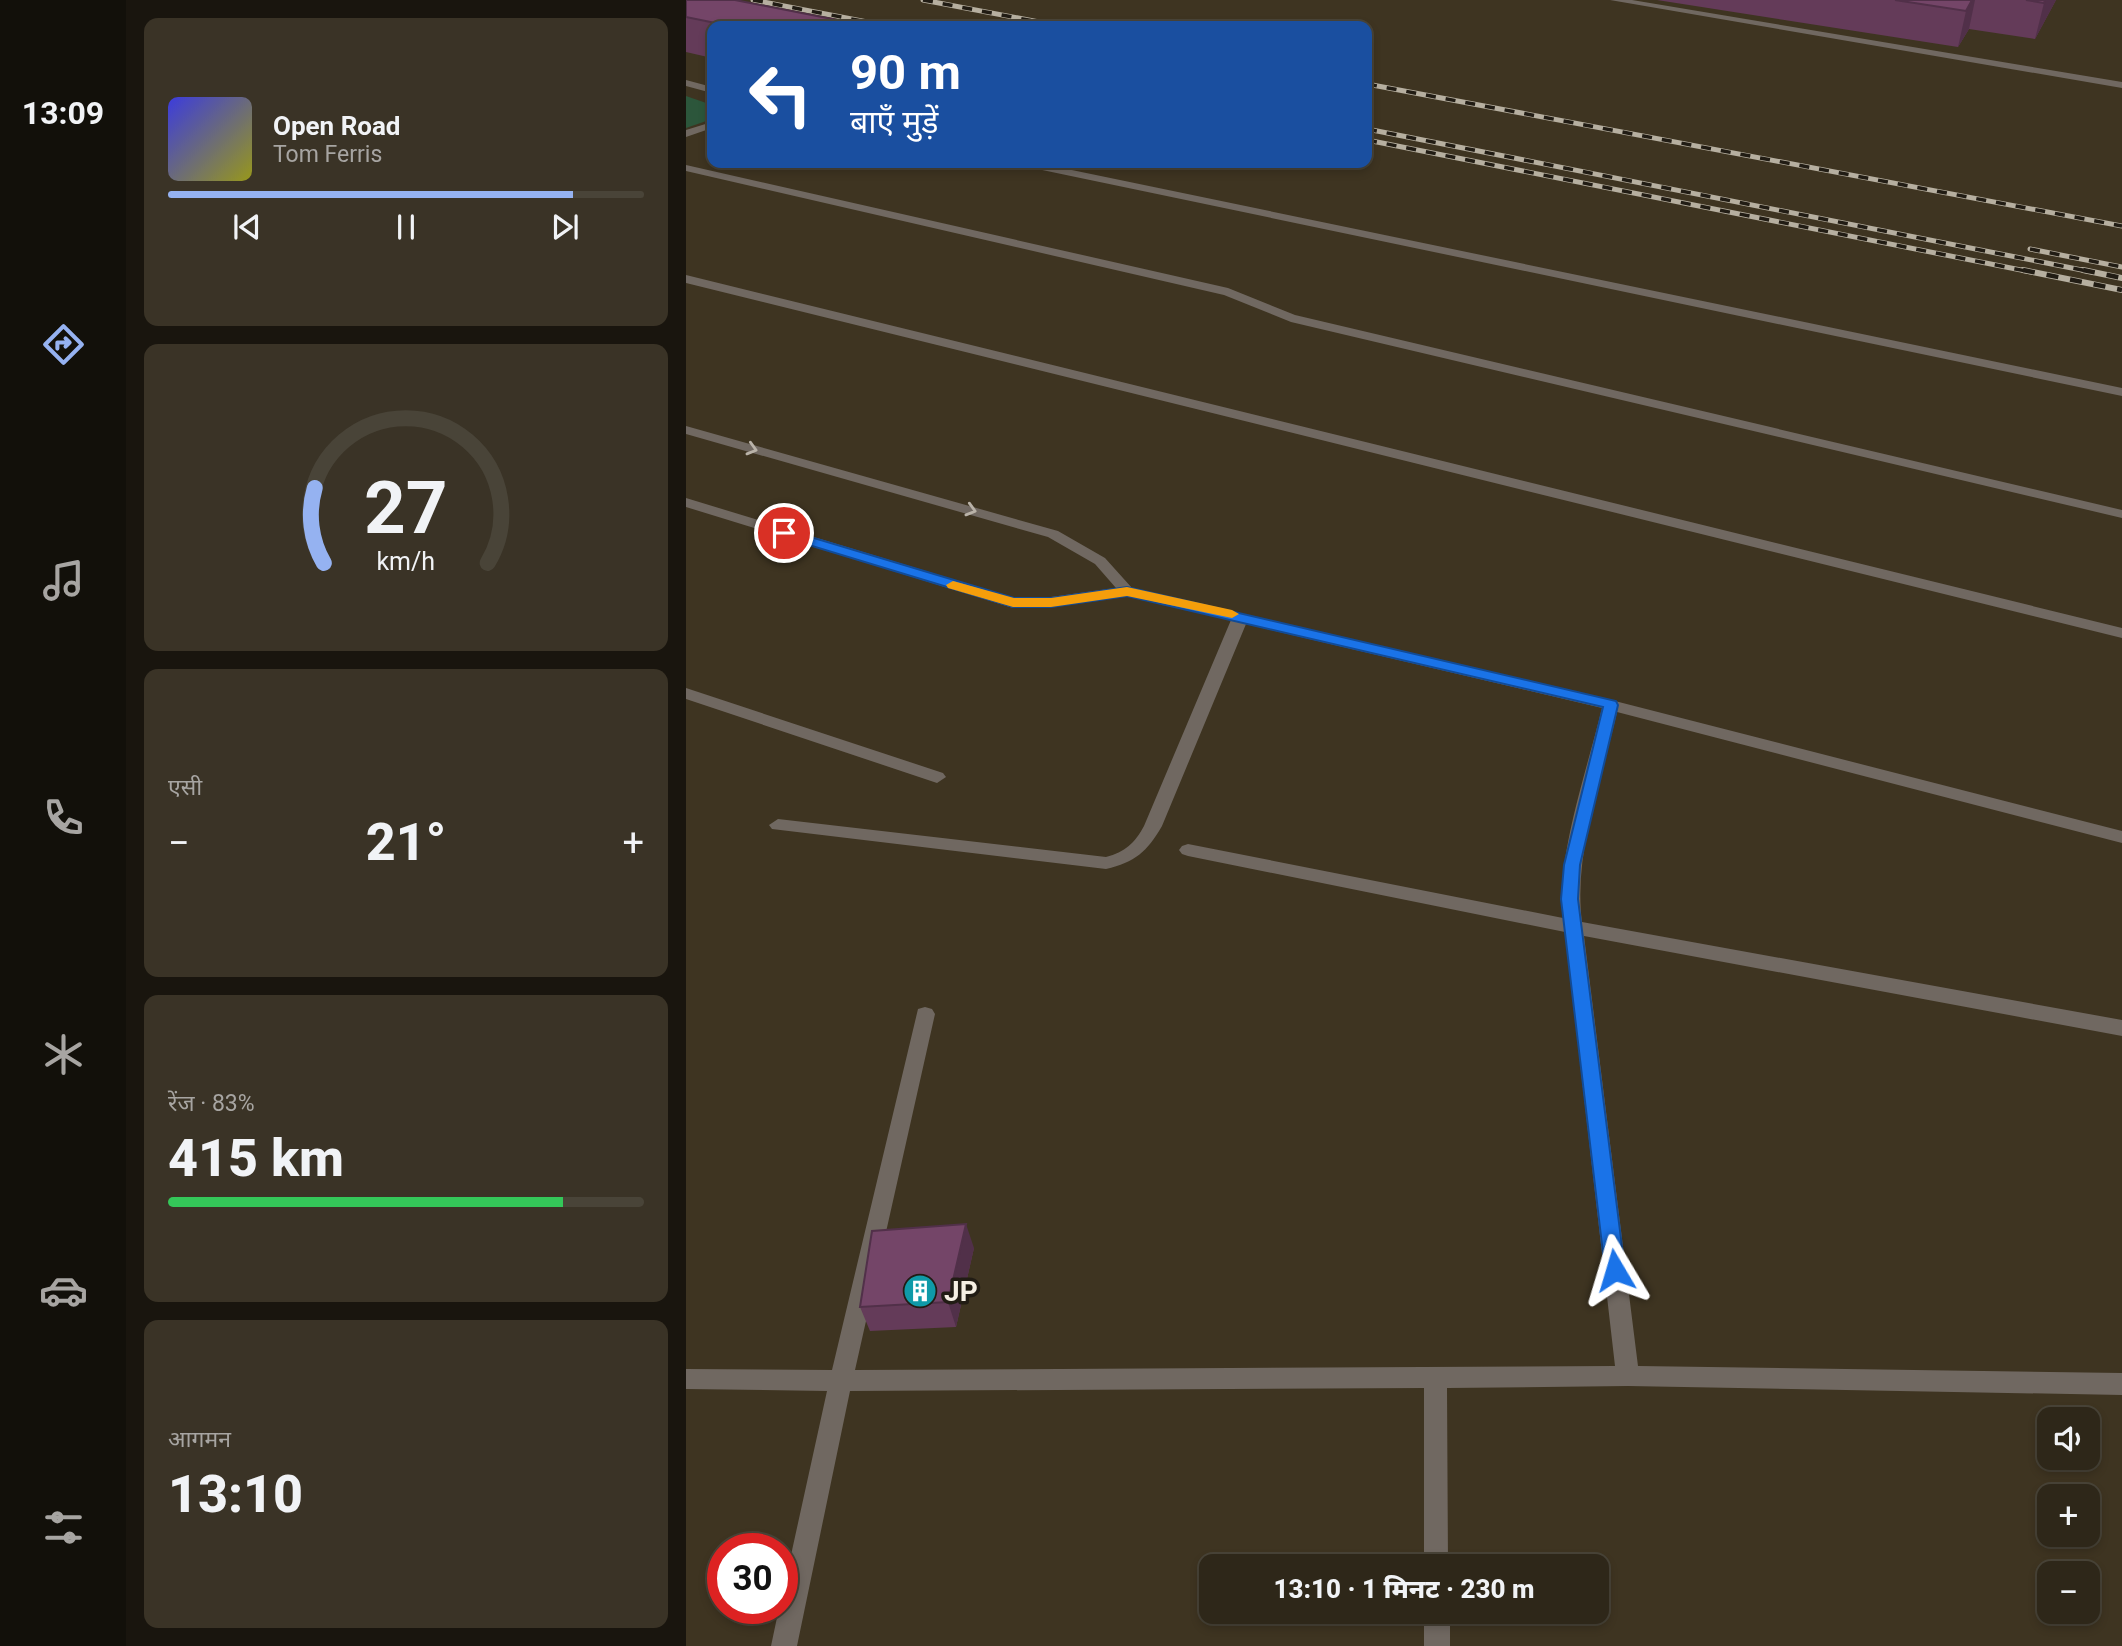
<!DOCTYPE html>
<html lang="hi">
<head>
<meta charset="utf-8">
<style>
  body { margin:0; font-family:Roboto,"Noto Sans Devanagari",sans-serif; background:#3a3326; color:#f1f3f6; height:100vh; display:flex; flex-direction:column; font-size:26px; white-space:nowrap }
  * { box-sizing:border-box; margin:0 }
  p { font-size:23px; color:#a7a5a2 }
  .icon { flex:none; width:38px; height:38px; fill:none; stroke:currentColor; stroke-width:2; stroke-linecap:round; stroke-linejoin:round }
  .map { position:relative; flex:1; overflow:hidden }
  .side { display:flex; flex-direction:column; gap:18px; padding:18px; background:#19150e; width:560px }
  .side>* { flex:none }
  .hud { position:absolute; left:21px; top:21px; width:665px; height:147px; border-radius:14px; box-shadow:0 4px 10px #0003,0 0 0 2px #494438; background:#1a4fa0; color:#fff; overflow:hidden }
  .controls { position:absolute; left:1351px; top:1407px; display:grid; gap:14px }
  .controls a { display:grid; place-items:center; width:63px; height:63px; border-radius:14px; background:#2e2719; box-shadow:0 4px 10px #0003,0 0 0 2px #494438; font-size:35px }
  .speed { position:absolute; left:21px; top:1533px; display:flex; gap:14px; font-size:35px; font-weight:700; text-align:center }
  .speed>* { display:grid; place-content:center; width:91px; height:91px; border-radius:50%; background:#2e2719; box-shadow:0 4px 10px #0003,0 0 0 2px #494438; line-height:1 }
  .speed .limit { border:10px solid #d22; background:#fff; color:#111 }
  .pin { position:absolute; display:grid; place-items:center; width:60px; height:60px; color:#fff; margin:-30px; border:4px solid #fff; border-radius:50%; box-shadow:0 2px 7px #0007 }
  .me { position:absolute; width:77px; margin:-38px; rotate:353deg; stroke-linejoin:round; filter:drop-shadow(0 0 5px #0008) }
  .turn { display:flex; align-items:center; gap:24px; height:147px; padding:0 28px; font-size:32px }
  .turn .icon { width:91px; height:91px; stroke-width:2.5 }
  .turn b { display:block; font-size:49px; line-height:60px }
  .big { font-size:52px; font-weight:800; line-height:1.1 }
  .side .card { flex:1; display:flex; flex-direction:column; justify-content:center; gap:10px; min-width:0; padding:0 24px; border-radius:14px; background:#3a3326 }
  .side .dial { align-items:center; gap:0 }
  .dial svg { height:182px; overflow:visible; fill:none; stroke:#494438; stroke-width:7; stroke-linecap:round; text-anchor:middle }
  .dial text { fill:#f1f3f6; stroke:none }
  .song { display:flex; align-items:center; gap:21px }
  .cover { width:84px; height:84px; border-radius:10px; background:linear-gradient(135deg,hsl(240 70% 55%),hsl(60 70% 35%)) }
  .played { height:7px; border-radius:4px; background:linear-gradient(90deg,#95b2f1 85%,#494438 85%) }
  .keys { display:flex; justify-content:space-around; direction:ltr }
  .heat { display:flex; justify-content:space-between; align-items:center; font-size:38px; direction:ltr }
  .charge { height:10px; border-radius:5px; background:linear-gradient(90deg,#34c759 83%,#494438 0) }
  .trip { position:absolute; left:513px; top:1554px; width:410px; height:70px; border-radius:14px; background:#2e2719; box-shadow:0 4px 10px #0003,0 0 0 2px #494438; font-weight:800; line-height:70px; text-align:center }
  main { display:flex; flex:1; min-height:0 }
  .tabs { display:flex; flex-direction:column; width:126px; justify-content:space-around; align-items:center; background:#12100a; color:#a7a5a2 }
  .tabs .icon { width:49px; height:49px }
  .tabs .active { color:#95b2f1 }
  .tabs b { font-size:32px; color:#f1f3f6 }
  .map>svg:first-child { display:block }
  .green { fill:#2c563b }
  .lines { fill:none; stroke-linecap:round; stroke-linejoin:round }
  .path { stroke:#887f6f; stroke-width:2.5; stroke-dasharray:3.5 3.5; stroke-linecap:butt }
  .minor { fill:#706861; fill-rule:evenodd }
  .rail-far1-casing { stroke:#b6afa0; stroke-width:5 }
  .rail-casing { stroke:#b6afa0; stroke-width:6 }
  .rail-far1 { stroke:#211c14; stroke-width:3.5; stroke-dasharray:10; stroke-linecap:butt }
  .rail { stroke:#211c14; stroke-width:4.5; stroke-dasharray:12; stroke-linecap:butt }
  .wall { fill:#643b59 }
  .shaded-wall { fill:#513049 }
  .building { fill:#744568; stroke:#513049; stroke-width:2 }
  .oneway { stroke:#b9b2a8 }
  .route { fill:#1a73e8; stroke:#114b97; stroke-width:2 }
  .slow { fill:#f59e0b }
  .labels { text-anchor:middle; stroke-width:7; stroke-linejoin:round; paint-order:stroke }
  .near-poi-label { font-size:28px; font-weight:bold; fill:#f5efe3; stroke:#211c14; text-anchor:start }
</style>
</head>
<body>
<main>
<nav class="tabs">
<b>13:09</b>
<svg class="icon active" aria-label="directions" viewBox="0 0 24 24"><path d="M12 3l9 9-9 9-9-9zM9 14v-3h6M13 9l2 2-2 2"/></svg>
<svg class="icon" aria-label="music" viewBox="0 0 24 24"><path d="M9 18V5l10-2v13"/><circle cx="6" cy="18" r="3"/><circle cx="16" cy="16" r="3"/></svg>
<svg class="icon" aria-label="phone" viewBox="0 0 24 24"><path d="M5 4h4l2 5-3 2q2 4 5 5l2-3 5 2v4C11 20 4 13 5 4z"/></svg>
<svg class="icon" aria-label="climate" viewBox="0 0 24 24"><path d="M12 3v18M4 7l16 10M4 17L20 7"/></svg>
<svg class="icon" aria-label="car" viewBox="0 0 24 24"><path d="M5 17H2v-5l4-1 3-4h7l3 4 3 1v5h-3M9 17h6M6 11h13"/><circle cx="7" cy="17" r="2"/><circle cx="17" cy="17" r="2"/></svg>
<svg class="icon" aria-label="filters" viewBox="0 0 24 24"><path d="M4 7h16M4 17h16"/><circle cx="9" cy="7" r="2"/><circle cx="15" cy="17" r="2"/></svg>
</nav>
<section class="side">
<div class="card">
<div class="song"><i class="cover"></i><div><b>Open Road</b><p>Tom Ferris</p></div></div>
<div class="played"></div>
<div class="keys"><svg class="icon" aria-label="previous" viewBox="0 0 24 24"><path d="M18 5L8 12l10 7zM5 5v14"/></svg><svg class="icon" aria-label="pause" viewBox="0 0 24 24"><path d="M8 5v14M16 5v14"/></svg><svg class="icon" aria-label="next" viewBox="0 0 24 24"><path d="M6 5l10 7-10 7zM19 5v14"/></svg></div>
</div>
<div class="card dial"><svg viewBox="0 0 100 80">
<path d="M14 69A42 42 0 1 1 86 69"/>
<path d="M14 69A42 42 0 0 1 10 36" stroke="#95b2f1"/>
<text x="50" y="56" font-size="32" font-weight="700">27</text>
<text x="50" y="72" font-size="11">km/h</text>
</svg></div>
<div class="card"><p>एसी</p>
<div class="heat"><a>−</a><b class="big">21°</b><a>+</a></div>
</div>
<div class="card"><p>रेंज · 83%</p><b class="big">415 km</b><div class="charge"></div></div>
<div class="card"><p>आगमन</p><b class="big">13:10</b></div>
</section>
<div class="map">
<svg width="1436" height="1646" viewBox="0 0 1436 1646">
  <rect width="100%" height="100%" fill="#3e3421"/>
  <path class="green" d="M0 96 26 105V119L0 128Z"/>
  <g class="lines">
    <path class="path" d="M329 26 334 23"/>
    <path class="minor" d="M924 0H946L1436 82V88Z
      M0 80 26 87V93L0 86Z
      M26 122V128L0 137V130Z
      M332 163H352L1436 388V396L337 166Z
      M0 165 542 288 609 315 1436 510V518L605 322 538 295 0 171Z
      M0 275 1436 628V638L0 283Z
      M0 426 372 531 419 558 446 588 925 700 1436 831V843L931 712C916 778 887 854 896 922L1436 1020V1036L898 936 952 1366 1436 1373V1395L942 1386 761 1388 762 1566H738V1388L164 1391 111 1646H85L93 1608H96V1596L141 1391 0 1389V1369L146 1370 232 1009 239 1007 246 1009 249 1014 169 1370 929 1366 879 932 502 856 496 854 493 850 496 846 502 844 877 918C870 856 901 771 916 708L560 624 476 826C461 852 449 862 420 869L86 829 83 825 92 819 420 857C439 852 449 843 458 826L545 620 441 596 365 607 327 608 0 507V498L328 598 365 597 430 588 409 564 362 537 0 434Z
      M0 688 257 773 260 777 251 783 245 781 0 699Z
      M738 1612H764V1646H738Z"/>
    <defs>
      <path id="rail-far1" d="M67 0 202 26
        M237 0 374 26
        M681 84 1436 226
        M681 129 1406 272
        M681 140 1345 272
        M1344 249 1436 267"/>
      <path id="rail" d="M1337 270 1436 290
        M1397 270 1436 278"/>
    </defs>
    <use href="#rail-far1" class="rail-far1-casing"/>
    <use href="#rail" class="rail-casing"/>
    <use href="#rail-far1" class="rail-far1"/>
    <use href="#rail" class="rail"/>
  </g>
  <path class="wall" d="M0 0 182 26H26V58L0 52Z
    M971 0H1370L1349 39 1283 29 1272 47Z
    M288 1248 270 1327 184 1331 174 1307Z"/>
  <path class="shaded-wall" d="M1286 0H1289L1283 29 1272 47 1280 11Z
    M1359 0H1370L1349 39 1358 3Z
    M280 1224 288 1248 270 1327 262 1302Z"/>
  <path class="building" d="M0 0H49L182 26H44L0 17Z
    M1209 0H1286L1280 11Z
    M1340 0H1359L1358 3Z
    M280 1224 262 1302 174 1307 186 1231Z"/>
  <defs><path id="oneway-chevron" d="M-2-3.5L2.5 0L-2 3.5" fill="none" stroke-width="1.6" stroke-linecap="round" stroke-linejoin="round" transform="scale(1.75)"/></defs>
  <g class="oneway">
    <use href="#oneway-chevron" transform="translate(66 449) rotate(16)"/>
    <use href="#oneway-chevron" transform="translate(285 510) rotate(16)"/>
  </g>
  <path class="route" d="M98 529 328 598H365L441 587 930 701 932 705 894 865 892 899 939 1270 936 1277 929 1279 922 1277 919 1270 875 899 878 865 917 707 441 596 365 607H327L93 536 92 533Z"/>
  <path class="slow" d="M267 581 328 598H365L441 587 546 610 553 614 546 618 441 596 365 607H327L262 588 260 585Z"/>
  <defs>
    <symbol id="building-disc" viewBox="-11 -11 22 22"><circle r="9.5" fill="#0f9aa8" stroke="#211c14"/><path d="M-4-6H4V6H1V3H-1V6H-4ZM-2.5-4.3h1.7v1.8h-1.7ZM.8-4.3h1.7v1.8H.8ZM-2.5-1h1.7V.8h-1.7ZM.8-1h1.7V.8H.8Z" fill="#fff"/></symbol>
  </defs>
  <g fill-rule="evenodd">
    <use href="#building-disc" x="215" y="1272" width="38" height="38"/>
  </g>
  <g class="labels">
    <g class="near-poi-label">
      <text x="258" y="1301">JP</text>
    </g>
  </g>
</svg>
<div class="controls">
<a><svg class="icon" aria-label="sound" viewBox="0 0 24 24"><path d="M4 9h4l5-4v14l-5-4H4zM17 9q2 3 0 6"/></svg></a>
<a>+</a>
<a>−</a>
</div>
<div class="speed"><div class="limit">30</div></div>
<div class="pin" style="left:98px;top:533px;background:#d93025"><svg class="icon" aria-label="arrive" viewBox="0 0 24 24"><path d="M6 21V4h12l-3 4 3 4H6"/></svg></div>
<svg class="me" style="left:929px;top:1270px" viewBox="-20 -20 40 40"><path d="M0-17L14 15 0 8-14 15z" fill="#1a73e8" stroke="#fff" stroke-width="4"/></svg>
<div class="trip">13:10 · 1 मिनट · 230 m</div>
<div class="hud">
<div class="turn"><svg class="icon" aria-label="left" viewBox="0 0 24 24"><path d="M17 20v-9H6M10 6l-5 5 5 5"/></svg><div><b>90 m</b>बाएँ मुड़ें</div></div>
</div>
</div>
</main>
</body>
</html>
